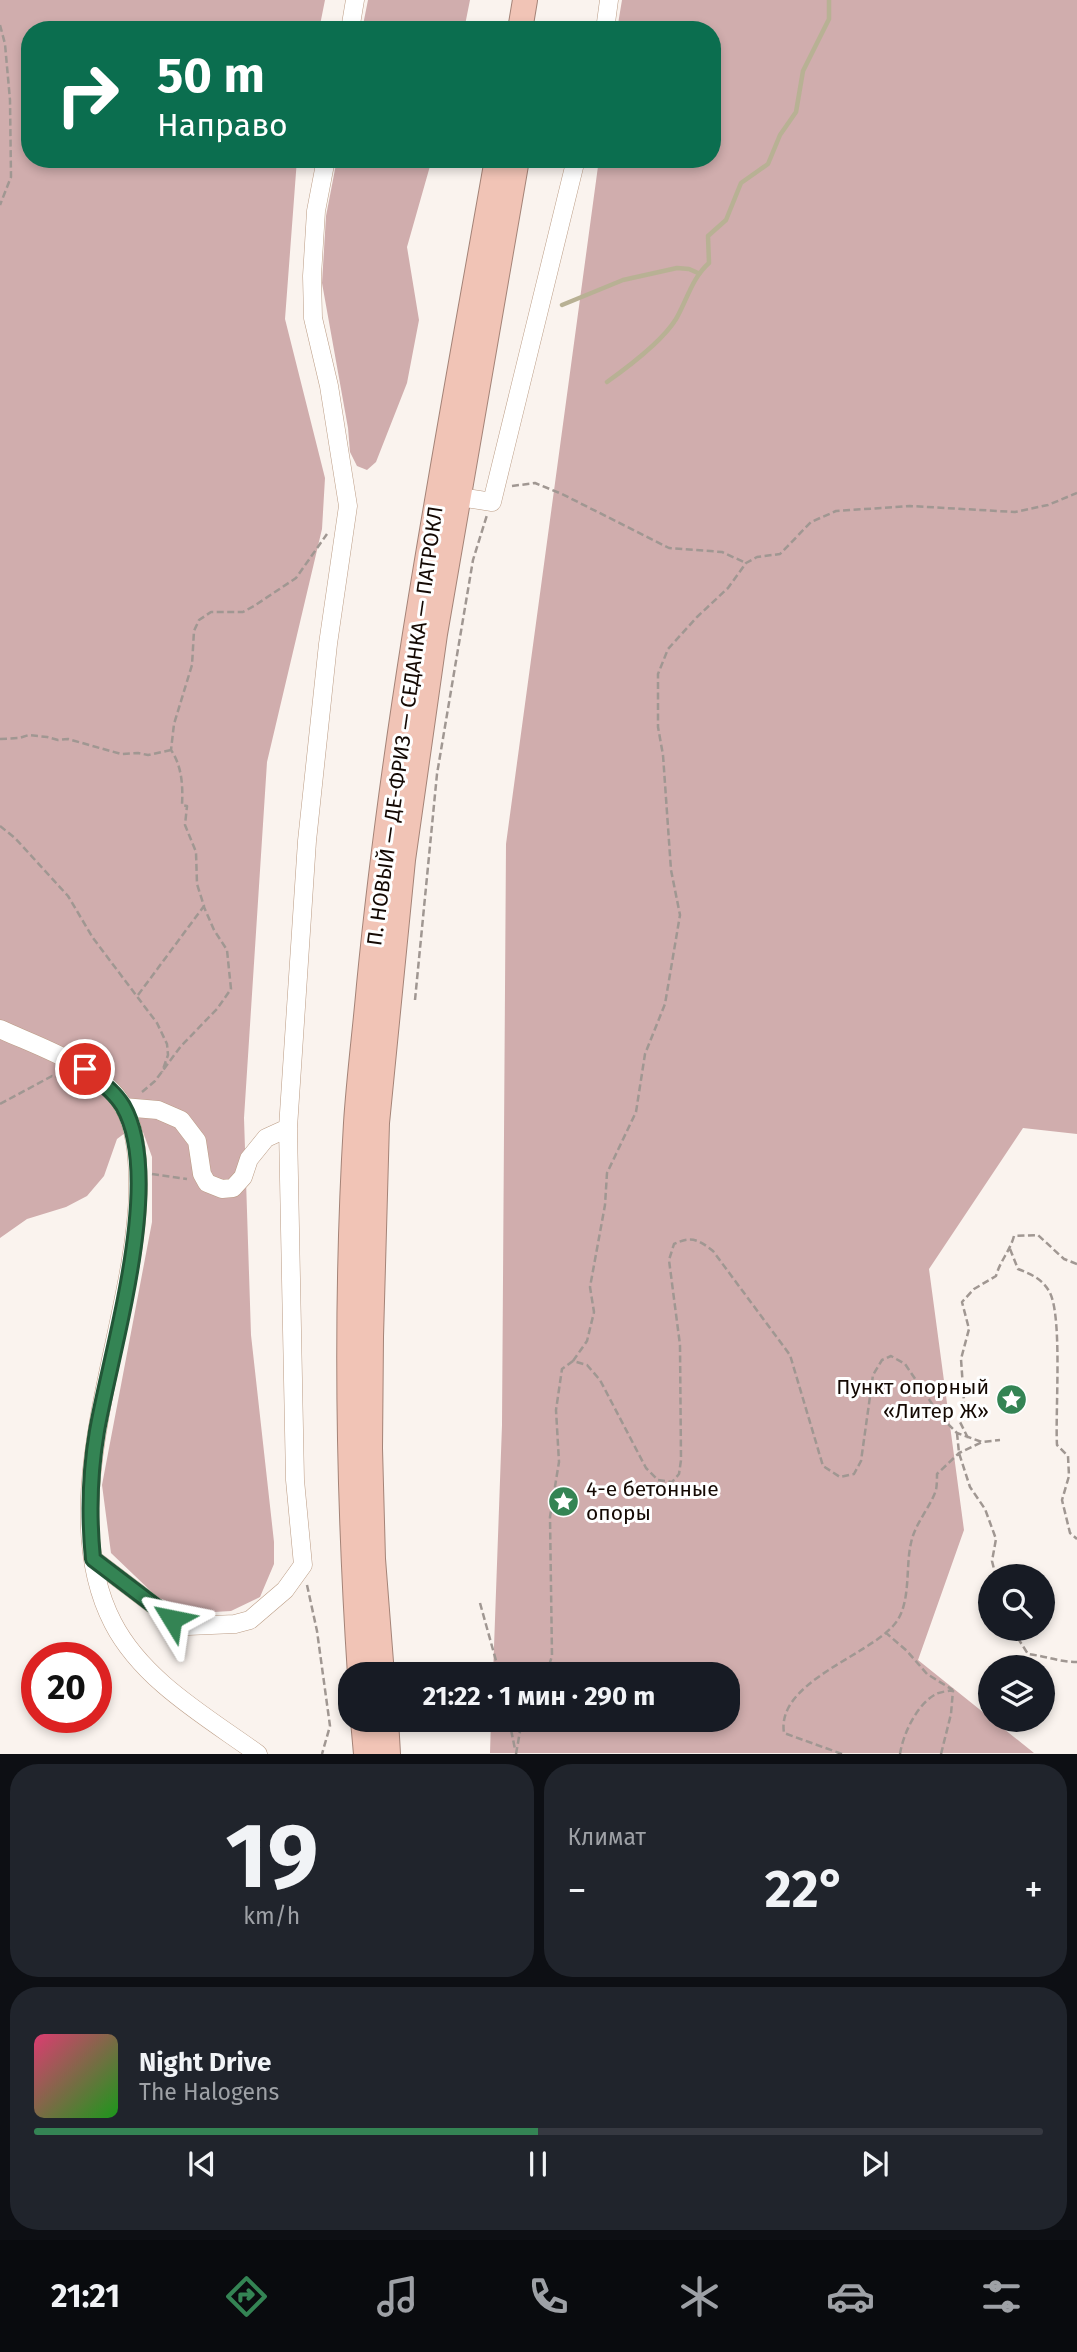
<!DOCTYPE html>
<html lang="ru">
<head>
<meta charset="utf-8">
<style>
  body { margin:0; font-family:"Fira Sans",sans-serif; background:#20242c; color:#f1f3f6; height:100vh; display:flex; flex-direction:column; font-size:26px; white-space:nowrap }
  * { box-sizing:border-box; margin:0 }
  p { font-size:23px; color:#9ea1a6 }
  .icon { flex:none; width:38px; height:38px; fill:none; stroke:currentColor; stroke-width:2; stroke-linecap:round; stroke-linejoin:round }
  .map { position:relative; height:1754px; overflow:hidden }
  .panel { display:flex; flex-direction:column; gap:10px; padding:10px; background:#0d0f14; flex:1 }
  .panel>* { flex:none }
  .banner { position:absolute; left:21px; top:21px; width:700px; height:147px; border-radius:28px; box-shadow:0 4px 10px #0003; background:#0b6e4f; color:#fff; overflow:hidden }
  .controls { position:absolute; left:978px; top:1564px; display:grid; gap:14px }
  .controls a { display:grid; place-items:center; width:77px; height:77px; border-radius:50%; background:#171b24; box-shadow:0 4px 10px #0003; font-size:35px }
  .speed { position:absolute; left:21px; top:1642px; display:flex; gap:14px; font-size:35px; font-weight:700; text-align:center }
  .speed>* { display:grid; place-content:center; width:91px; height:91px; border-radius:50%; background:#171b24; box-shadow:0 4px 10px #0003; line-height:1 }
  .speed .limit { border:10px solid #d22; background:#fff; color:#111 }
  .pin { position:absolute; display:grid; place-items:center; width:60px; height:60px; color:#fff; margin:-30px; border:4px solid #fff; border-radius:50%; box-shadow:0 2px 7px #0007 }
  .me { position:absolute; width:77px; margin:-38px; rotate:305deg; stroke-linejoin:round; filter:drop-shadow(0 0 5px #0008) }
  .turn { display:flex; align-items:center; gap:24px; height:147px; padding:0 21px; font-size:32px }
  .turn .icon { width:91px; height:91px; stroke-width:2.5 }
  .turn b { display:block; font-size:49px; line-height:60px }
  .big { font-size:52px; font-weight:700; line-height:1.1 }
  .panel .tile { flex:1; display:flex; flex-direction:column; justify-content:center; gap:10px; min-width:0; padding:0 24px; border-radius:28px; background:#20242c }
  .panel .dial { align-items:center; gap:0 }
  .dial b { font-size:91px; line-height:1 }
  .song { display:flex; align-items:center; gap:21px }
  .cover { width:84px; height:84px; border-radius:10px; background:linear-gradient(135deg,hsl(340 70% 55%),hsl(120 70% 35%)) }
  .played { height:7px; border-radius:4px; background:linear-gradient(90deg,#348454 50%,#363941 50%) }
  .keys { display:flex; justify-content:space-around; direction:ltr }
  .heat { display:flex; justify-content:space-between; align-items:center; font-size:38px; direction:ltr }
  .panel .tiles { flex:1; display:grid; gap:10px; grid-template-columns:1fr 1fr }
  .tile:last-child { grid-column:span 2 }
  .trip { position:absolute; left:338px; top:1662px; width:402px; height:70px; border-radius:28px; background:#171b24; box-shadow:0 4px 10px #0003; font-weight:700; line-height:70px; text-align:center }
  .menu { display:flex; height:112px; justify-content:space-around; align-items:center; background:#090b0e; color:#9ea1a6 }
  .menu .icon { width:49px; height:49px }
  .menu .selected { color:#348454 }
  .menu b { font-size:32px; color:#f1f3f6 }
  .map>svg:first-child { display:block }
  .forest { fill:#d0adad }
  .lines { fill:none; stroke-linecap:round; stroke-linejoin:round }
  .stream { stroke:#b8b194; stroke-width:4.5 }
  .minor-casing { stroke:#bb9c85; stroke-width:19 }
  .highway-casing { stroke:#a48377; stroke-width:26 }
  .path { stroke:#a09792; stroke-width:2.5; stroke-dasharray:7 3.5; stroke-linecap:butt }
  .minor { stroke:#fff; stroke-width:18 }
  .highway { stroke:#f1c4b6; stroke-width:24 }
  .route-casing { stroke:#225637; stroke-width:18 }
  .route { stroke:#348454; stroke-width:12 }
  .labels { text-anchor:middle; stroke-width:6; stroke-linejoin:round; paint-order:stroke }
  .street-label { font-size:21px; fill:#140903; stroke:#fff }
  .poi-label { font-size:21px; fill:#140903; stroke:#fff; text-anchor:end }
</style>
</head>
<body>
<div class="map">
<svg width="1077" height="1754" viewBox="0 0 1077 1754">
  <rect width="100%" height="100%" fill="#faf3ee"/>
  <path class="forest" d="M0 0H325L319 30H30V159H297L285 319 325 478 322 529 267 762 244 1118 251 1335 274 1542V1564L260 1597 231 1611 197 1613 157 1597 111 1553 102 1485 152 1222V1157L143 1132 133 1127 117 1139 104 1176 87 1196 66 1207 27 1219 0 1238Z
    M368 0H470L464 30H362Z
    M622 0H1077V1134L1023 1128 929 1269 964 1530 918 1660 1034 1753H490L491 1720H728V1675H493L502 1425 506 844 599 159H712V30H617Z
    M337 159H432L407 247 419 320 407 383 376 462 367 470 357 466 350 452 348 428 322 283 326 216Z"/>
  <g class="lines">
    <path class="stream" d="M562 305 623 280 677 268 689 269 698 273
      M607 382C628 367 662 342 676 319 687 300 692 278 709 263L708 236 726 220 741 183 768 164 780 135 796 112 803 71 829 19V0"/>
    <defs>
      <path id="minor" d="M350 30 355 0
        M605 30 609 0
        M466 498 492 502 576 159
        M0 1029C39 1047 102 1067 124 1107 137 1132 138 1163 138 1190 136 1323 49 1500 113 1623 143 1681 207 1717 258 1754
        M123 1107 158 1110 181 1120 197 1141 202 1174 207 1183 222 1189 233 1188 243 1177 249 1159 266 1138 288 1128 307 841 328 644 348 506 329 386 313 318 312 276 316 211 326 159
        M93 1559 172 1619 188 1626 235 1624 250 1620 285 1590 303 1565 295 1480 288 1128"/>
      <path id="highway" d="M520 30 525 0
        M360 1675C348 1491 345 1307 356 1123 359 1077 365 1031 369 985 396 708 449 434 497 159
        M382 1675 373 1559 370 1448 371 1337 377 1123 403 860 435 634 517 159
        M363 1720 366 1754
        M386 1720 388 1754"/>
    </defs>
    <use href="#minor" class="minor-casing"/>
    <use href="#highway" class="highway-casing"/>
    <path class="path" d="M0 25 5 44 10 100 11 177 0 205
      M512 486 535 483 562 494 669 548 722 552 746 563
      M0 739 19 738 29 735 47 737 58 740 68 739 121 754 138 753 148 755 171 750
      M0 826 15 838 68 896 93 938 157 1023 167 1044 168 1055 162 1072
      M138 995 204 906 197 884 196 852 185 825 187 806 182 805C183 786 182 766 171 750L174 724 192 665 194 631 199 620 211 612H243L254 606 296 578 327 534
      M415 1000 437 774 473 560 487 515
      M142 1092 155 1081 181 1046 217 1009 231 989 227 950 214 930 204 907
      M0 1104 52 1076 70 1079
      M152 1174 187 1179
      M1010 1249 1018 1269C1031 1274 1042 1279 1049 1291 1063 1314 1055 1413 1057 1445L1068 1456 1069 1476 1062 1500 1070 1533 1077 1539
      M573 1361 587 1341 594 1312 590 1287 605 1205 607 1173 636 1112 645 1054 665 1004 680 915 671 870 663 755 658 727V674L668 649 697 617 728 588 746 563 757 557 780 554 811 522 836 511 910 506 1015 512 1048 505 1077 493
      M957 1433 959 1453 970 1487 985 1509 996 1539 992 1561 996 1577
      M968 1438 960 1422 964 1402 961 1359 969 1329 962 1302 974 1289 996 1276C1000 1261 1010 1251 1014 1236L1038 1235 1064 1259 1077 1264
      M307 1585 317 1631 330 1726 322 1754
      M480 1603 500 1675
      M1012 1629 1028 1654C1045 1656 1060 1662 1077 1662
      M885 1632 907 1651 927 1674 953 1690
      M546 1675 552 1656 550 1517 559 1462 556 1410 562 1369 573 1361 587 1365 600 1380 646 1468 658 1480 672 1482 679 1474 681 1460 680 1345 669 1260 674 1244C691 1236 698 1239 713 1251L790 1355 823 1466 840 1477 854 1474 861 1461 873 1375 882 1360 891 1356 905 1364 941 1417 957 1433 982 1442 1000 1440
      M509 1720 515 1749
      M516 1754 522 1720
      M842 1754 784 1733C776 1683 865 1657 893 1626 912 1606 905 1568 911 1543 915 1523 930 1508 936 1490 937 1485 937 1478 937 1474L959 1453 982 1442
      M900 1754C903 1734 917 1704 936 1694 940 1692 948 1691 953 1690
      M941 1754 951 1714 953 1690"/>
    <use href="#minor" class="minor"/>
    <use href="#highway" class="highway"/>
  </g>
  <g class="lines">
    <defs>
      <path id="route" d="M85 1069C98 1080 114 1091 123 1106 165 1179 111 1350 97 1431 90 1472 89 1518 93 1559L172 1619"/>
    </defs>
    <use href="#route" class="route-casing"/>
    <use href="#route" class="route"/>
  </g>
  <defs>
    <symbol id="sight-disc" viewBox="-11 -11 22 22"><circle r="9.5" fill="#348454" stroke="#fff"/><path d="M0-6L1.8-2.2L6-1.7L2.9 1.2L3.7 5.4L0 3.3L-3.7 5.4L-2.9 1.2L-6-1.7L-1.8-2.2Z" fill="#fff"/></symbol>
  </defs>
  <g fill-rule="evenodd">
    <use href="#sight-disc" x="994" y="1382" width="35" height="35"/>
    <use href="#sight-disc" x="546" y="1484" width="35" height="35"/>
  </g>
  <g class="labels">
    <g class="street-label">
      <text transform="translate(405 726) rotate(-82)" y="7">П. НОВЫЙ — ДЕ-ФРИЗ — СЕДАНКА — ПАТРОКЛ</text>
    </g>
    <g class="poi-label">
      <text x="989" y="1394">Пункт опорный<tspan x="989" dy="24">«Литер Ж»</tspan></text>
      <text x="586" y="1496" text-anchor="start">4-е бетонные<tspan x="586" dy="24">опоры</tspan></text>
    </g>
  </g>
</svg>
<div class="controls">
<a><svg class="icon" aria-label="search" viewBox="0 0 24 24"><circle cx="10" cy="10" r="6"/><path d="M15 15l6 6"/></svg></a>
<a><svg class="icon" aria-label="layers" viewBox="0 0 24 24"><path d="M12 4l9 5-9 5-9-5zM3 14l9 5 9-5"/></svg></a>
</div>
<div class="speed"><div class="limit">20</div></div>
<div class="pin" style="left:85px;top:1069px;background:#d93025"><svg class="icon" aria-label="arrive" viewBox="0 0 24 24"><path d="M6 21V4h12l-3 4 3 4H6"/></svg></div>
<svg class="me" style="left:172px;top:1619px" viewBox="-20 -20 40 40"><path d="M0-17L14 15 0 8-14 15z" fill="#348454" stroke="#fff" stroke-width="4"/></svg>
<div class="trip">21:22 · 1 мин · 290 m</div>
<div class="banner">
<div class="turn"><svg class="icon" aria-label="right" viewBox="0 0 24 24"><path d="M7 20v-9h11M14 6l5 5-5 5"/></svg><div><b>50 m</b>Направо</div></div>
</div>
</div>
<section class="panel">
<div class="tiles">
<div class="tile dial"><b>19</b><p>km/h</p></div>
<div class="tile"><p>Климат</p>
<div class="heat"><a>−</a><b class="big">22°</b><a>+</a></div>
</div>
<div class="tile">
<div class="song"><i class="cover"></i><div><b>Night Drive</b><p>The Halogens</p></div></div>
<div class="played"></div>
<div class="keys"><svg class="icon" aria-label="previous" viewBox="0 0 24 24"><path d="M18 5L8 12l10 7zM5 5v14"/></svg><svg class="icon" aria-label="pause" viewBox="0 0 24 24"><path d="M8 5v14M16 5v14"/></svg><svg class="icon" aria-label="next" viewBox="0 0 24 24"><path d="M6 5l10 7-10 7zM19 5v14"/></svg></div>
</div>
</div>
</section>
<nav class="menu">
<b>21:21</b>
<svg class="icon selected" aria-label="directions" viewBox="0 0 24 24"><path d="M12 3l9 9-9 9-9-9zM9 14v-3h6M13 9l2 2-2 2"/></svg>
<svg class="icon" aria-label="music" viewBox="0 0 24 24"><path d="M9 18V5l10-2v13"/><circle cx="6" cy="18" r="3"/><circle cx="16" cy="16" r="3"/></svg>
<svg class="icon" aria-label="phone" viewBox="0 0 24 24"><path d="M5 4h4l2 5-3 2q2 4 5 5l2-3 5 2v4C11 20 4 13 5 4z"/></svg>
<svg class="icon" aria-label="climate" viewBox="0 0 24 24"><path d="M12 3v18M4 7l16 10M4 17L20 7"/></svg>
<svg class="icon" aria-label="car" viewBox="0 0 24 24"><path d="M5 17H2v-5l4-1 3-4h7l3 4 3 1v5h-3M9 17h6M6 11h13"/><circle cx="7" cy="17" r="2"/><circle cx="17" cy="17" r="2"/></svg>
<svg class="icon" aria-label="filters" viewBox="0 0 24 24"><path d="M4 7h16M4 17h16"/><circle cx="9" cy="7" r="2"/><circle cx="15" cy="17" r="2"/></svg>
</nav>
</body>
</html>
